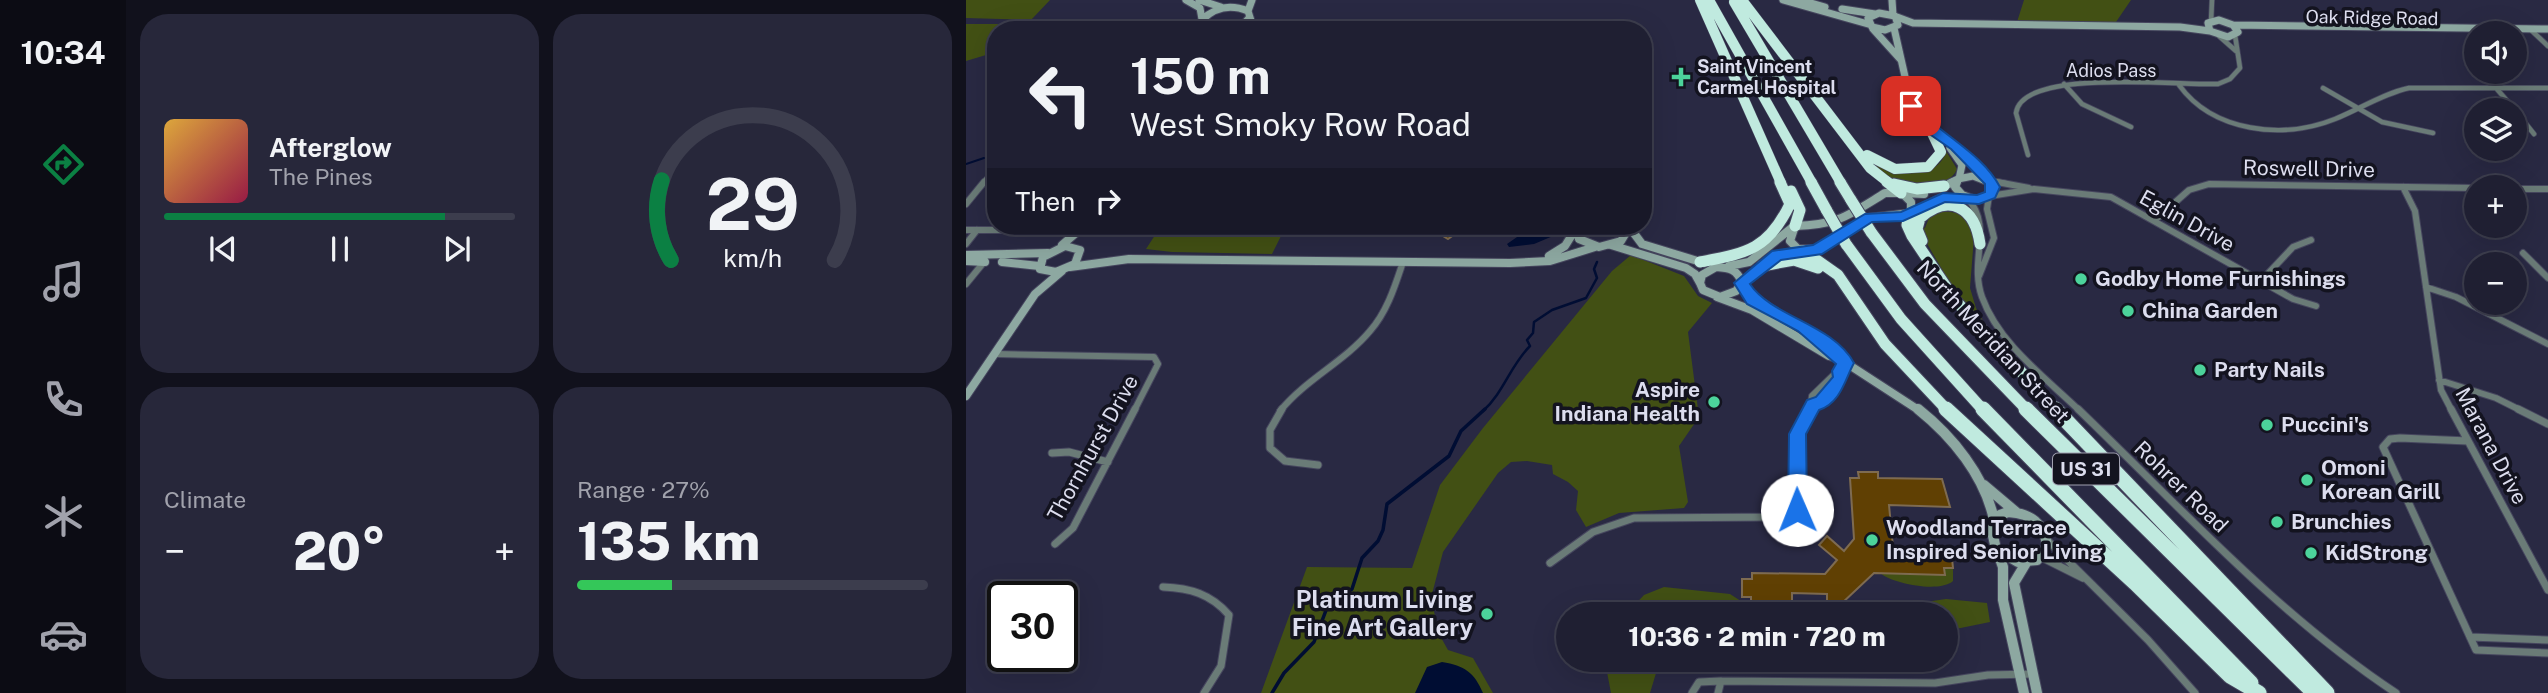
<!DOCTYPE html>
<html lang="en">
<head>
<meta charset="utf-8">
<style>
  body { margin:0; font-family:"Public Sans",sans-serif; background:#27273a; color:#f1f3f6; height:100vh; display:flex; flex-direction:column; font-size:26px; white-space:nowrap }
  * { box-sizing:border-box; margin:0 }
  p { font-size:23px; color:#a1a2ac }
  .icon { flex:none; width:38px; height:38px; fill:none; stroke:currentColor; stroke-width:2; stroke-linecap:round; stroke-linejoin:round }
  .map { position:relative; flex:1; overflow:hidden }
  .drawer { display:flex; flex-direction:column; gap:14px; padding:14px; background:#11111c; width:840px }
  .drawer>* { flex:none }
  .banner { position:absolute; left:21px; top:21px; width:665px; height:214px; border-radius:28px; box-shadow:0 7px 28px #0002,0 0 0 2px #3c3d4d; background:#1f1f32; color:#f1f3f6; overflow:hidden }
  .fabs { position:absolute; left:1498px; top:21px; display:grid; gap:14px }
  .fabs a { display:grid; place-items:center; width:63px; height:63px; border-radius:50%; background:#1f1f32; box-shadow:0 7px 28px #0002,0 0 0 2px #3c3d4d; font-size:35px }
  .speed { position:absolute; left:21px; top:581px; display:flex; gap:14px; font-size:35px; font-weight:700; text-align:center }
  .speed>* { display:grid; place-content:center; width:91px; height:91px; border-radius:50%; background:#1f1f32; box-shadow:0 7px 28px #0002,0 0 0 2px #3c3d4d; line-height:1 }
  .speed .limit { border:4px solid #111; border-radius:10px; background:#fff; color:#111 }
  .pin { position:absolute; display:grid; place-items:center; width:60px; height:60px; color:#fff; margin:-30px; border-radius:14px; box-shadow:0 4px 10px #0006 }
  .me { position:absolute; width:77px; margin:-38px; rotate:359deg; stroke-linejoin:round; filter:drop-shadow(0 0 5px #0008) }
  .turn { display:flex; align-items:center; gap:24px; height:147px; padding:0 28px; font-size:32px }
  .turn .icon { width:91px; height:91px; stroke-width:2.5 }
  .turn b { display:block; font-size:49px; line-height:60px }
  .then { display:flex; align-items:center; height:66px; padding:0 28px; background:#0003; gap:14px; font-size:26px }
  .big { font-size:52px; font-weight:800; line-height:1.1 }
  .drawer .card { flex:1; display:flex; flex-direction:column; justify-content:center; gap:10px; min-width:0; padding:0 24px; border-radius:28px; background:#27273a }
  .drawer .dial { align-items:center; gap:0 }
  .dial svg { height:182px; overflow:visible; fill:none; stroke:#3c3d4d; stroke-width:7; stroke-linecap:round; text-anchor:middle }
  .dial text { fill:#f1f3f6; stroke:none }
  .song { display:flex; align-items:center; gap:21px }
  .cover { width:84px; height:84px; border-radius:10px; background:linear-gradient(135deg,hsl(40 70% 55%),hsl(340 70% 35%)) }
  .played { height:7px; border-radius:4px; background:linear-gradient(90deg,#0b8043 80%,#3c3d4d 80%) }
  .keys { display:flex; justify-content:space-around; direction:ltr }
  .heat { display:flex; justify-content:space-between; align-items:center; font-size:38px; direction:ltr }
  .charge { height:10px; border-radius:5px; background:linear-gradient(90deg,#34c759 27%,#3c3d4d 0) }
  .drawer .tiles { flex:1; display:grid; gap:14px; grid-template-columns:repeat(2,1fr) }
  .trip { position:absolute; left:590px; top:602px; width:402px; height:70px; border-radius:35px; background:#1f1f32; box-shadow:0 7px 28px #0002,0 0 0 2px #3c3d4d; font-weight:800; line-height:70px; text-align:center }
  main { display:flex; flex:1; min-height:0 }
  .tab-bar { display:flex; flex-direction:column; width:126px; justify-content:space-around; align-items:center; background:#0c0c14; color:#a1a2ac }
  .tab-bar .icon { width:49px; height:49px }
  .tab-bar .on { color:#0b8043 }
  .tab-bar b { font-size:32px; color:#f1f3f6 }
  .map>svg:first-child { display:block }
  .green { fill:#425014 }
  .water { fill:#000d33 }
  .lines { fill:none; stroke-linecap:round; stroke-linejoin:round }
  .stream-far2 { stroke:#000d33; stroke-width:2 }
  .stream-far1 { stroke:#000d33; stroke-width:2.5 }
  .stream { stroke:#000d33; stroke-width:3.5 }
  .building { fill:#604003; stroke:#7e6b51; stroke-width:2 }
  .street-far2-casing { stroke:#46465e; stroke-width:6 }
  .street-far1-casing { stroke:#46465e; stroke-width:8 }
  .street-casing { stroke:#46465e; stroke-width:9 }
  .secondary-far2-casing { stroke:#46465e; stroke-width:9 }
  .secondary-far1-casing { stroke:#46465e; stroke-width:10 }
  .secondary-casing { stroke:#46465e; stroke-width:12 }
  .highway-far2-casing { stroke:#46465e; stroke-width:11 }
  .highway-far1-casing { stroke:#46465e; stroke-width:13 }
  .highway-casing { stroke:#46465e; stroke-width:17 }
  .street-far2 { stroke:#6a7b77; stroke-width:4.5 }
  .street-far1 { stroke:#6a7b77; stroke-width:6 }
  .street { stroke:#6a7b77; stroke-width:7 }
  .secondary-far2 { stroke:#8da8a1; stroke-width:7 }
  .secondary-far1 { stroke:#8da8a1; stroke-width:8 }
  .secondary { stroke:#8da8a1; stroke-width:10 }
  .highway-far2 { stroke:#c0eadf; stroke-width:10 }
  .highway-far1 { stroke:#c0eadf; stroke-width:11 }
  .highway { stroke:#c0eadf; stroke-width:15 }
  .highway-bridge-casing { stroke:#46465e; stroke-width:13; stroke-linecap:butt }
  .highway-bridge { stroke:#c0eadf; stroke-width:11 }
  .route { fill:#1a73e8; stroke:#114b97; stroke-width:2 }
  .poi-dot { fill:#4cd39b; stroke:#13131f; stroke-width:2.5 }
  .labels { text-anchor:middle; stroke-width:7; stroke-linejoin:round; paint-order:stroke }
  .far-street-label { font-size:18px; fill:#dcddee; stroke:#13131f }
  .far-poi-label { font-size:18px; font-weight:bold; fill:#dcddee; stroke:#13131f; text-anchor:start }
  .shield { fill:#13131f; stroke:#a0a0b0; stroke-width:2 }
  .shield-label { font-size:19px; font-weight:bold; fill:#dcddee }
  .street-label { font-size:21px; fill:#dcddee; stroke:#13131f }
  .poi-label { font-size:21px; font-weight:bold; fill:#dcddee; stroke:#13131f; text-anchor:start }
  .near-poi-label { font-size:24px; font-weight:bold; fill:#dcddee; stroke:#13131f; text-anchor:end }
</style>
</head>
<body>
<main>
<nav class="tab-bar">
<b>10:34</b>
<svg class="icon on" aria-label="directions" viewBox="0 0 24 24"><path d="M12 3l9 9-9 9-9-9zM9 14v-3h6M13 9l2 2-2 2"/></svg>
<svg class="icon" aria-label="music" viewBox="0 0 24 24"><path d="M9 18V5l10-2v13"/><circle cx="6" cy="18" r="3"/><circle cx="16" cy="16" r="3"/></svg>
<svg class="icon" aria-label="phone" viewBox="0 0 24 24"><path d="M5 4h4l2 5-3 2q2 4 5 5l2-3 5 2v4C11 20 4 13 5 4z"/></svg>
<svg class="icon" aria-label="climate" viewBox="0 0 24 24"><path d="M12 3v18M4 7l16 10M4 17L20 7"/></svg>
<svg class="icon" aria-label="car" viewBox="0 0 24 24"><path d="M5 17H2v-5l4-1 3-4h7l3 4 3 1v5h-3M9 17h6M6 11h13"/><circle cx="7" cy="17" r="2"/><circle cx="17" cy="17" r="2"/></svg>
</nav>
<section class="drawer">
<div class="tiles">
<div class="card">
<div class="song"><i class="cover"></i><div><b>Afterglow</b><p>The Pines</p></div></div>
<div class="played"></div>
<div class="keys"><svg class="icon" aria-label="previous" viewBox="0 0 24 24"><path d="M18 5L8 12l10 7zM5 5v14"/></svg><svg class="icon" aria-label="pause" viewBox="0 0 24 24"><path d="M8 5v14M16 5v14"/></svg><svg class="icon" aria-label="next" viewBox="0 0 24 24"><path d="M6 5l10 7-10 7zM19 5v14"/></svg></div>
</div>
<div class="card dial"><svg viewBox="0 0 100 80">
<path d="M14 69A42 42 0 1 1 86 69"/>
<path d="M14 69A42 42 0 0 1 10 34" stroke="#0b8043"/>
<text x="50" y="56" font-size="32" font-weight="700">29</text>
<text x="50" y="72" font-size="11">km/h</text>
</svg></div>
<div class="card"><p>Climate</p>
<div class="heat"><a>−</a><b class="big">20°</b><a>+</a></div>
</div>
<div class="card"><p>Range · 27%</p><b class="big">135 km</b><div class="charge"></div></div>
</div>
</section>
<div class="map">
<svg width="1582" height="693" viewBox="0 0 1582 693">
  <rect width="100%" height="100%" fill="#292943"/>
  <path class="green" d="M0 0H84L65 20 0 18Z
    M1058 0H1165L1150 22H1051Z
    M0 24H49L47 30H30V52L0 61Z
    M980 151 991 169C982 191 939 188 921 178 915 175 909 167 904 162 926 175 972 182 980 151Z
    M977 211 998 214 1008 237 1004 288 1010 308 1021 328 986 287 955 233 954 227 959 228 963 218Z
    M195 226H320L306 254 206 252 180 249Z
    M665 255 718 276 732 296 746 303 722 332 733 417 713 446 722 502 718 508 653 513 620 527 610 510 612 491 602 482 587 474 586 465 561 461 545 462 532 473 477 552 465 598 473 634 482 650 507 658 527 693H295L341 567 446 568 474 485 517 428 646 271Z
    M978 568H987V581C974 593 927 584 914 573L978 575Z
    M698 587 764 594 781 605 876 614 980 599 1021 603 1024 622 980 631V614H660L678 595Z
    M651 660H694L684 693H645L641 672Z"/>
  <path class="water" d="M567 226H579L587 236 568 244 543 247 541 244Z
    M476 662C499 666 508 672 517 693H449L461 667Z"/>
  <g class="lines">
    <path class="stream-far2" d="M0 164 18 158"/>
    <path class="stream-far1" d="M517 411C538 392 544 366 564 346L561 340 567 333 568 322 586 310 620 298 631 278 628 269 631 262"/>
    <path class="stream" d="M306 693 318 673 348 642 362 605 386 589 396 558 412 541 417 530 421 504 483 456 495 431 519 409"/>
  </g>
  <path class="building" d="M461 226H500L482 239Z
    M892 472H912V478L976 479 984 507 923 505 927 547 985 549 987 568H978L979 575 908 573 874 605 861 606V594L826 593V605H785V597H776V579H786V573L859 574 871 560 853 545 861 536 878 551 888 539 884 478H893Z"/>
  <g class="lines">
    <defs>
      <path id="street-far2" d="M1245 22 1246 0
        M1564 29 1582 46
        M1253 36 1270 51
        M1098 84 1116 104 1165 127
        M1213 85C1247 132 1317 140 1369 119 1394 109 1416 94 1443 88H1582
        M1357 88 1416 122 1467 133
        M1530 88 1549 110
        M1549 110 1568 134
        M1062 155 1050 113C1056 67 1216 86 1252 84L1264 79 1274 68 1269 35
        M1023 180 1040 183
        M17 183 21 178"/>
      <path id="street-far1" d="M1031 182 1063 188
        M1437 187 1449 211 1475 390 1486 411
        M1549 189H1582
        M1024 196 1068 189 1145 197 1327 299 1350 306
        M1002 199C1027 227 1003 261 1016 297 1033 344 1079 377 1114 411
        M0 204 18 182
        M1188 221 1223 190 1243 184 1510 188
        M0 230H37L40 226
        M0 244 11 230
        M1557 253 1582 278
        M1013 276 1028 238 1021 209 1023 196
        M1295 281 1327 247 1345 240
        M0 284 18 262
        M1460 287 1490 297 1582 344
        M30 354 188 357 192 364 168 411
        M1473 380 1530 398 1556 411
        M847 405 855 402 875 378 874 371
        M314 411C340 379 378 362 404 331 421 312 429 286 437 262
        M844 411 846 396 880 363"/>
      <path id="street" d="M316 409 304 430V448L319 461 352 465
        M1112 409C1214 507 1312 615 1430 693
        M1485 409 1582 590
        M1552 409 1582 424
        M1502 441 1434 438 1424 439 1417 447 1510 650 1582 653
        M86 453 103 452 142 462
        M1082 541 1182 640 1229 693
        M89 544 107 528 169 409
        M1075 557 1117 578
        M584 563 627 532 668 518 813 517 829 514 832 506 830 440 845 409
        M197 587C224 588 245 594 263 615L255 666 238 693
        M1504 637 1582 640
        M755 681 969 683 1022 675 1067 674
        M726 693 733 682 755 681 752 693"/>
      <path id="secondary-far2" d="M220 0 234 8 237 25 242 30
        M233 0 255 7
        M817 0 902 24
        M834 0 859 7
        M926 0 927 15
        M876 9 909 14
        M282 11 286 0
        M913 13 929 16 932 25 919 30 906 27 902 18Z
        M931 17 947 23 1214 27 1244 31
        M236 20C249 7 265 4 282 11L288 30
        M1253 20 1267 25 1272 32 1262 37 1244 31 1242 23Z
        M1267 25 1582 29
        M928 28 947 112 960 126 997 153 1020 179
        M907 29 935 60
        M264 30 277 25 283 18
        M984 148 996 165 993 179
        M984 183 992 179
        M990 183 992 179 1007 176 1025 183"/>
      <path id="secondary-far1" d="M991 182 989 187 996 195 1009 200 1024 196 1027 189 1023 182
        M975 188 987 182
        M919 193H936L945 202V213L902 218 851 249H832L824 241 829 226C872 225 883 215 919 193Z
        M936 193 958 194
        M945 213 975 198H999
        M610 226 613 239 633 247 655 241 664 226
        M664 228 676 244 738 263
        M96 245 118 226
        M645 245 720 268 729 274 734 283
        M99 246 114 250 109 264 90 272 74 269 77 257Z
        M0 255 82 253
        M583 256 599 246 609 230
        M0 261 19 262
        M36 262 73 266
        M763 266 783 262 827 227
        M104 267 163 259 544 263 584 261 629 247
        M750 267C764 268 771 269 776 283L770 291 754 297 737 290 734 283 736 275Z
        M775 283C802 316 847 326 874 359
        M776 283 811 255 836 251
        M751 297 786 310 863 356 874 359 954 411
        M0 396 69 294 96 271"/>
      <path id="secondary" d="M952 409C986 436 1019 476 1028 520
        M1018 485 1050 512
        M1042 512C1064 513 1079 524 1081 546L1071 560 1052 562 1030 549 1025 527 1034 515Z
        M1031 550 1037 567V600L1058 693
        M1060 563 1048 583 1071 693"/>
      <path id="highway-far2" d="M734 0 815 183
        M743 0 846 183
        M776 0 904 168 923 183
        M768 2 875 183
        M901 155 929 169 962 167 975 152 964 129"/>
      <path id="highway-far1" d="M845 182 861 211
        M874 182 885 200
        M921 182 935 193
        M928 184 951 189 978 186
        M825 191 834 210 829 226
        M944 214 941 225 946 236 989 300 1091 411
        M905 232 959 304 1062 411
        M956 241 951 229 954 218C984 192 1009 208 1014 244
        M880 244 935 319 1018 411
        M838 251 872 275 919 344 982 411
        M734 262C781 253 802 250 824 204L814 182
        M796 266 828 260 852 268"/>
      <path id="highway" d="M980 409 1169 583 1264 676 1293 693
        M1017 409 1285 683
        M1060 409 1348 693
        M1089 409 1361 693"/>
    </defs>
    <use href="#street-far2" class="street-far2-casing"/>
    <use href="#street-far1" class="street-far1-casing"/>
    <use href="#street" class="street-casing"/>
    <use href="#secondary-far2" class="secondary-far2-casing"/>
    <use href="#secondary-far1" class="secondary-far1-casing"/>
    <use href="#secondary" class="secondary-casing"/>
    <use href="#highway-far2" class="highway-far2-casing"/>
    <use href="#highway-far1" class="highway-far1-casing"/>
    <use href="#highway" class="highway-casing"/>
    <use href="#street-far2" class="street-far2"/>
    <use href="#street-far1" class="street-far1"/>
    <use href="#street" class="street"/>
    <use href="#secondary-far2" class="secondary-far2"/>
    <use href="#secondary-far1" class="secondary-far1"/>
    <use href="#secondary" class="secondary"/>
    <use href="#highway-far2" class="highway-far2"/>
    <use href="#highway-far1" class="highway-far1"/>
    <use href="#highway" class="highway"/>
    <defs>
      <path id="highway-bridge" d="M885 200 905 232
        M861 211 880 244"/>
    </defs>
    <use href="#highway-bridge" class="highway-bridge-casing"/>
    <use href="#highway-bridge" class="highway-bridge"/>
  </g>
  <path class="route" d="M940 104H949C973 135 1015 151 1034 187L1029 198 1013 204 979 202 937 221 906 222 856 254 815 260 784 284C806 317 867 324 888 363 879 379 875 403 853 410L840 434 841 510 838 516 831 518 825 516 822 510 823 434 841 400 850 397 867 377 866 371 870 364 832 331 781 304 768 283 806 251 847 245 899 214 935 212 977 193 1011 195 1019 192V184L985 149 952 126 938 106Z"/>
  <g class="poi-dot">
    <path d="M711.5 66.5h7v7h7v7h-7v7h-7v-7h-7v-7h7z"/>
    <circle cx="1115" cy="279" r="7"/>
    <circle cx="1162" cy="311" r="7"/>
    <circle cx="1234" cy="370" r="7"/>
    <circle cx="748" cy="402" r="7"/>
    <circle cx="1301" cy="425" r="7"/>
    <circle cx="1341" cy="480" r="7"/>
    <circle cx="1311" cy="522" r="7"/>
    <circle cx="906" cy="540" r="7"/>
    <circle cx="1345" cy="553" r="7"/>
    <circle cx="521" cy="614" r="7"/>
  </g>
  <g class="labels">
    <g class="far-street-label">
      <text transform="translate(1406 18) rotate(1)" y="6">Oak Ridge Road</text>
      <text x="1145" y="77">Adios Pass</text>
    </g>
    <g class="far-poi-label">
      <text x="731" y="73">Saint Vincent<tspan x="731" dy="21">Carmel Hospital</tspan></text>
    </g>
    <rect class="shield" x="1087" y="453.5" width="66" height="31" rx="5"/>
    <g class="shield-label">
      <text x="1120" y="476">US 31</text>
    </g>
    <g class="street-label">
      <text transform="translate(1343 169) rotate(1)" y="7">Roswell Drive</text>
      <text transform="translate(1221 221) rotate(29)" y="7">Eglin Drive</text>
      <text transform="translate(1027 342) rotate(47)" y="7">North Meridian Street</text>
      <text transform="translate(1525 446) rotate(62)" y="7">Marana Drive</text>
      <text transform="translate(127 448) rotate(-61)" y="7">Thornhurst Drive</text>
      <text transform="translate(1215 487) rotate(44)" y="7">Rohrer Road</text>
    </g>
    <g class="poi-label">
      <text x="1129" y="286">Godby Home Furnishings</text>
      <text x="1176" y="318">China Garden</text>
      <text x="1248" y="377">Party Nails</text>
      <text x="734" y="397" text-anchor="end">Aspire<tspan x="734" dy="24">Indiana Health</tspan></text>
      <text x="1315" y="432">Puccini's</text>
      <text x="1355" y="475">Omoni<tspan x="1355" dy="24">Korean Grill</tspan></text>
      <text x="1325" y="529">Brunchies</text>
      <text x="920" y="535">Woodland Terrace<tspan x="920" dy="24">Inspired Senior Living</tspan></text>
      <text x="1359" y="560">KidStrong</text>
    </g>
    <g class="near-poi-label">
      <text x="507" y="608">Platinum Living<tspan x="507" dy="28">Fine Art Gallery</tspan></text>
    </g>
  </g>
</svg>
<div class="fabs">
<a><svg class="icon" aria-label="sound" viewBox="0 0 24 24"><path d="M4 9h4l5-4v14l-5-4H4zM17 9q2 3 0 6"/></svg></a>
<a><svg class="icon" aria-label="layers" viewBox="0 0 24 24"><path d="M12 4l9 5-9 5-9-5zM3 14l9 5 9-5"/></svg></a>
<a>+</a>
<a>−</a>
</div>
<div class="speed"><div class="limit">30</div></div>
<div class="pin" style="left:945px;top:106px;background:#d93025"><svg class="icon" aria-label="arrive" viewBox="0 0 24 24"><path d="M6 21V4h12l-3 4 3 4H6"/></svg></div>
<svg class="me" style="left:831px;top:510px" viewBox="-20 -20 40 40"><circle r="19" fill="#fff"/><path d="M0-13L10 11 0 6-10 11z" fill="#1a73e8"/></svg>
<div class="trip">10:36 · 2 min · 720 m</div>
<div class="banner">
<div class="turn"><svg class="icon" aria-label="left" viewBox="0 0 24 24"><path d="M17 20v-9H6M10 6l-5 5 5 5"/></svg><div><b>150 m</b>West Smoky Row Road</div></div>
<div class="then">Then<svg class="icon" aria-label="right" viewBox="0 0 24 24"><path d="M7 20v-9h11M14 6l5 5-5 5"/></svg></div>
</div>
</div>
</main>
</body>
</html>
